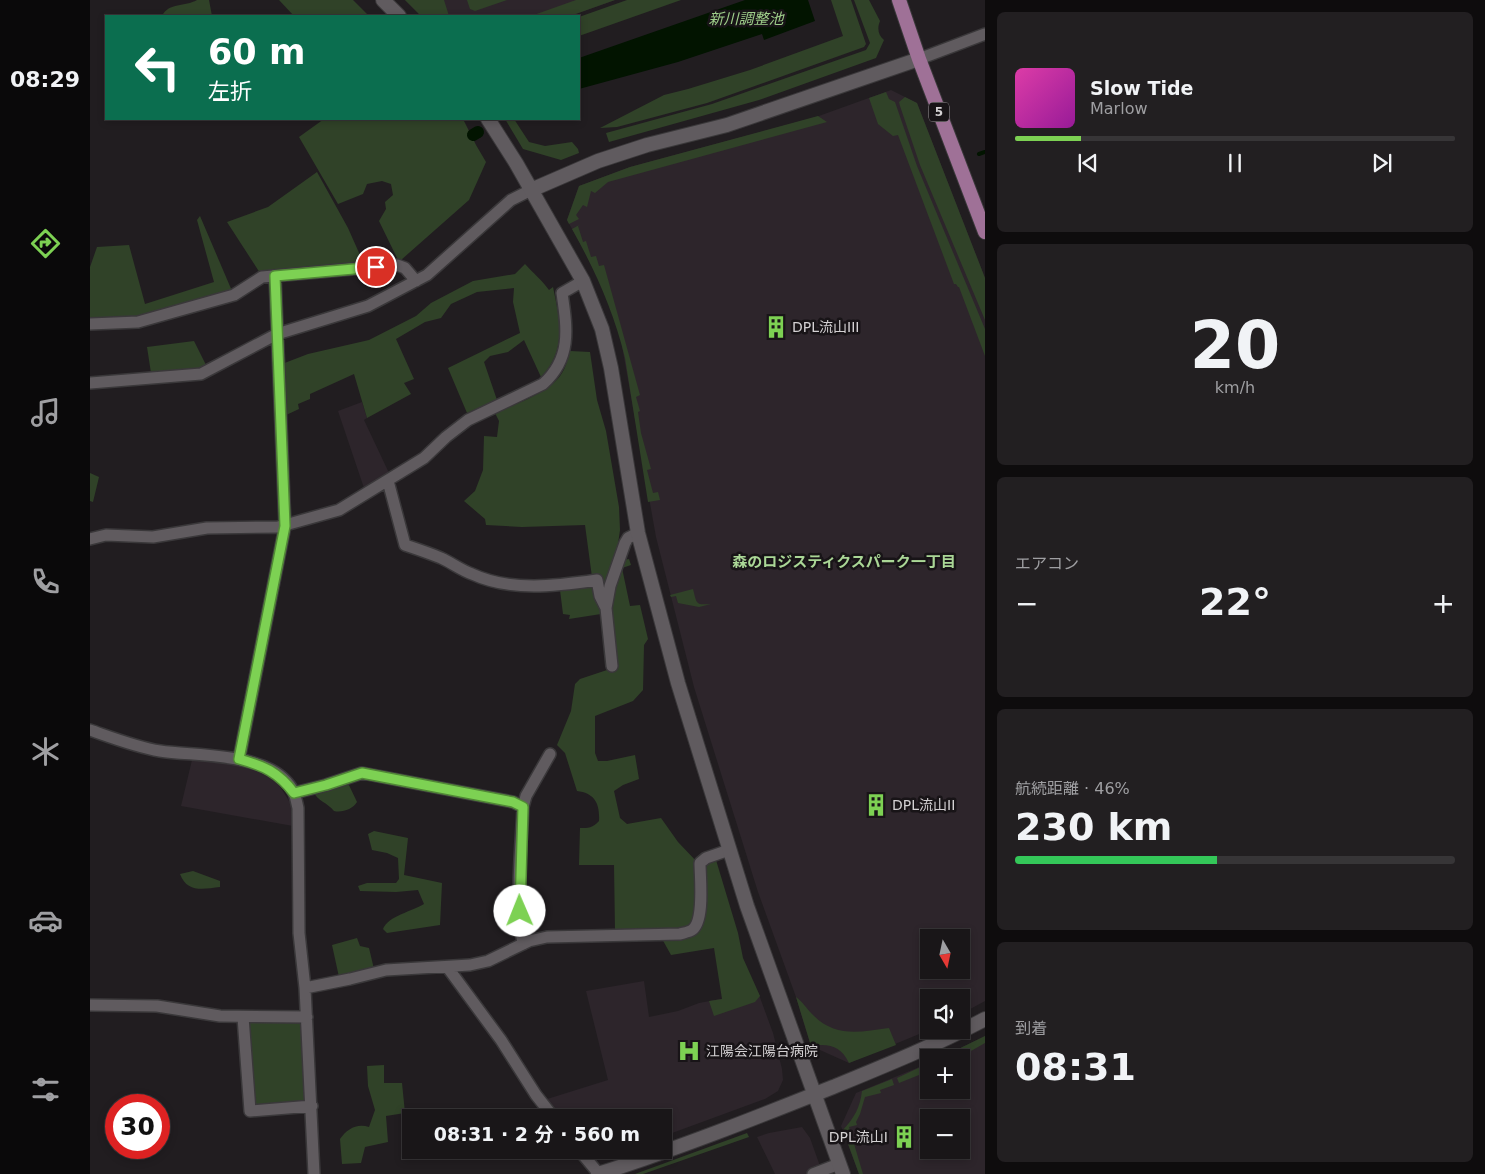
<!DOCTYPE html>
<html lang="ja">
<head>
<meta charset="utf-8">
<style>
  body { margin:0; font-family:"DejaVu Sans","Noto Sans JP",sans-serif; background:#221f21; color:#f1f3f6; height:100vh; display:flex; flex-direction:column; font-size:19px; white-space:nowrap }
  * { box-sizing:border-box; margin:0 }
  p { font-size:16px; color:#9f9fa2 }
  .icon { flex:none; width:28px; height:28px; fill:none; stroke:currentColor; stroke-width:2; stroke-linecap:round; stroke-linejoin:round }
  .map { position:relative; flex:1; overflow:hidden }
  .sheet { display:flex; flex-direction:column; gap:12px; padding:12px; background:#0e0c0d; width:500px }
  .sheet>* { flex:none }
  .banner { position:absolute; left:15px; top:15px; width:475px; height:105px; border-radius:0px; box-shadow:0 2px 8px #0003,0 0 0 1px #373537; background:#0b6e4f; color:#fff; overflow:hidden }
  .needle { width:32px; rotate:171deg }
  .tools { position:absolute; left:830px; top:929px; display:grid; gap:10px }
  .tools a { display:grid; place-items:center; width:50px; height:50px; border-radius:0px; background:#191618; box-shadow:0 2px 8px #0003,0 0 0 1px #373537; font-size:25px }
  .speed { position:absolute; left:15px; top:1094px; display:flex; gap:10px; font-size:25px; font-weight:700; text-align:center }
  .speed>* { display:grid; place-content:center; width:65px; height:65px; border-radius:50%; background:#191618; box-shadow:0 2px 8px #0003,0 0 0 1px #373537; line-height:1 }
  .speed .limit { border:8px solid #d22; background:#fff; color:#111 }
  .pin { position:absolute; display:grid; place-items:center; width:42px; height:42px; color:#fff; margin:-21px; border:2px solid #fff; border-radius:50%; box-shadow:0 1px 5px #0007 }
  .me { position:absolute; width:55px; margin:-28px; rotate:359deg; stroke-linejoin:round; filter:drop-shadow(0 0 4px #0008) }
  .turn { display:flex; align-items:center; gap:18px; height:105px; padding:0 20px; font-size:22px }
  .turn .icon { width:65px; height:65px; stroke-width:2.5 }
  .turn b { display:block; font-size:35px; line-height:42px }
  .big { font-size:38px; font-weight:700; line-height:1.1 }
  .sheet .tile { flex:1; display:flex; flex-direction:column; justify-content:center; gap:8px; min-width:0; padding:0 18px; border-radius:8px; background:#221f21 }
  .sheet .dial { align-items:center; gap:0 }
  .dial b { font-size:65px; line-height:1 }
  .song { display:flex; align-items:center; gap:15px }
  .cover { width:60px; height:60px; border-radius:8px; background:linear-gradient(135deg,hsl(320 70% 55%),hsl(300 70% 35%)) }
  .played { height:5px; border-radius:2px; background:linear-gradient(90deg,#7dd153 15%,#373537 15%) }
  .keys { display:flex; justify-content:space-around; direction:ltr }
  .heat { display:flex; justify-content:space-between; align-items:center; font-size:28px; direction:ltr }
  .charge { height:8px; border-radius:4px; background:linear-gradient(90deg,#34c759 46%,#373537 0) }
  .trip { position:absolute; left:312px; top:1109px; width:270px; height:50px; border-radius:0px; background:#191618; box-shadow:0 2px 8px #0003,0 0 0 1px #373537; font-weight:700; line-height:50px; text-align:center }
  main { display:flex; flex:1; min-height:0 }
  .dock { display:flex; flex-direction:column; width:90px; justify-content:space-around; align-items:center; background:#0a090a; color:#9f9fa2 }
  .dock .icon { width:35px; height:35px }
  .dock .active { color:#7dd153 }
  .dock b { font-size:22px; color:#f1f3f6 }
  .map>svg:first-child { display:block }
  .built { fill:#2d252b; fill-rule:evenodd }
  .green { fill:#304228 }
  .water { fill:#021400 }
  .lines { fill:none; stroke-linecap:round; stroke-linejoin:round }
  .stream { stroke:#021400; stroke-width:4 }
  .canal { stroke:#021400; stroke-width:12 }
  .minor-casing { stroke:#3a383a; stroke-width:14 }
  .tertiary-casing { stroke:#3a383a; stroke-width:16 }
  .primary-casing { stroke:#3a383a; stroke-width:16 }
  .minor { stroke:#605b5f; stroke-width:11 }
  .tertiary { stroke:#605b5f; stroke-width:14 }
  .primary { stroke:#9f7197; stroke-width:14 }
  .route-casing { stroke:#518836; stroke-width:12 }
  .route { stroke:#7dd153; stroke-width:9 }
  .labels { text-anchor:middle; stroke-width:5; stroke-linejoin:round; paint-order:stroke }
  .shield { fill:#181417; stroke:#9c989b; stroke-width:1 }
  .shield-label { font-size:12px; font-weight:bold; fill:#d4d1d3 }
  .poi-label { font-size:14px; fill:#d4d1d3; stroke:#181417; text-anchor:start }
  .water-label { font-size:15px; font-style:italic; fill:#9ece8a; stroke:#181417 }
  .neighbourhood-label { font-size:15px; font-weight:bold; fill:#aad796; stroke:#181417 }
</style>
</head>
<body>
<main>
<nav class="dock">
<b>08:29</b>
<svg class="icon active" aria-label="directions" viewBox="0 0 24 24"><path d="M12 3l9 9-9 9-9-9zM9 14v-3h6M13 9l2 2-2 2"/></svg>
<svg class="icon" aria-label="music" viewBox="0 0 24 24"><path d="M9 18V5l10-2v13"/><circle cx="6" cy="18" r="3"/><circle cx="16" cy="16" r="3"/></svg>
<svg class="icon" aria-label="phone" viewBox="0 0 24 24"><path d="M5 4h4l2 5-3 2q2 4 5 5l2-3 5 2v4C11 20 4 13 5 4z"/></svg>
<svg class="icon" aria-label="climate" viewBox="0 0 24 24"><path d="M12 3v18M4 7l16 10M4 17L20 7"/></svg>
<svg class="icon" aria-label="car" viewBox="0 0 24 24"><path d="M5 17H2v-5l4-1 3-4h7l3 4 3 1v5h-3M9 17h6M6 11h13"/><circle cx="7" cy="17" r="2"/><circle cx="17" cy="17" r="2"/></svg>
<svg class="icon" aria-label="filters" viewBox="0 0 24 24"><path d="M4 7h16M4 17h16"/><circle cx="9" cy="7" r="2"/><circle cx="15" cy="17" r="2"/></svg>
</nav>
<div class="map">
<svg width="895" height="1174" viewBox="0 0 895 1174">
  <rect width="100%" height="100%" fill="#211d20"/>
  <path class="built" d="M315 0H525L480 16H331Z
    M801 90 827 103 895 278V1001L871 1014V998H839V1030L759 1063 721 1046 706 997 668 892 604 687 566 537 530 335 515 293 496 254 477 220 489 186 540 167 726 117ZM839 938H871V970H839Z
    M272 402 277 418 274 420 299 473 274 488 248 411Z
    M102 760 151 764 184 777 201 804 203 826 91 806Z
    M554 981 559 1017 588 1011 609 1003 668 992 683 1033 692 1069 693 1080 688 1091 675 1099 574 1136V1118L468 1117 454 1100 518 1080 496 991Z
    M895 1036V1174H769L751 1126 766 1093 839 1063V1090H871V1058L852 1057ZM839 1118H871V1150H839Z
    M712 1127 720 1138 730 1166 716 1174H685L667 1137 679 1133Z
    M494 1150H536L503 1161Z"/>
  <path class="green" d="M107 0H119L122 16H72C79 2 95 7 107 0Z
    M189 0H263L279 16H204Z
    M315 0H354L359 16H331Z
    M377 0H417L385 11 380 9Z
    M486 0H525L480 16H441Z
    M537 0H591L489 36V17Z
    M741 0H761L776 44 774 47 617 103 527 127 510 128 574 95 598 89 660 70 753 36Z
    M764 0H779L790 21C787 28 788 35 794 40L786 58 669 100 519 142 516 133 622 104 776 50 780 43Z
    M796 92 799 99 805 102 827 166 895 329V356L869 287H868L866 284H864L808 135 803 136 788 124 779 98Z
    M815 97 827 103 895 278V320L830 165 810 106 809 102Z
    M728 116 737 122 518 182 505 193 501 191 497 207 493 205 486 215 489 219 479 224 477 220 489 186 540 167Z
    M234 119H373L386 145 396 162 379 200 311 260H308L289 221 296 209 295 202 303 195 301 184 292 181 277 184 273 194 248 204 209 137Z
    M415 119H424L439 142 455 146 482 142 488 149 489 153 471 160 433 149Z
    M227 172 258 228 274 264 170 273 137 222 178 207Z
    M110 216 142 291 47 317 0 319V267L7 247 39 245 55 304 124 282 107 220Z
    M491 224 488 226 493 242 496 241 501 257 506 256 509 266 514 265 550 395 546 397 550 411 548 412 551 433 561 469 557 470 563 493 568 492 570 500 558 502 535 358C524 312 505 270 482 229Z
    M435 264C443 273 452 280 459 290L463 287C470 320 477 350 451 377L434 340 418 352 400 356 394 362 407 400 377 413 358 368 430 333 423 302 424 288 387 292 361 304 351 318 335 322 306 339 324 379 314 383 321 394 277 418 264 374 220 394V399L208 404 209 409 194 416 192 364 218 354 279 340 326 316 341 303 383 281 425 274Z
    M104 341 116 365 109 369 61 373 57 347Z
    M480 351 500 352 507 400 516 431 529 507 530 530 527 551 512 594 502 577 495 525 432 527 396 525 395 519 374 501 385 491 393 470 394 436 407 437 409 421 405 413C425 404 460 393 472 373 476 367 478 358 480 351Z
    M0 473 9 477 3 502 0 501Z
    M539 559 541 565 532 568 540 606 550 605 558 639 554 645 553 690 543 701 505 716V753L508 761H517L545 755 549 779 533 785 524 791 530 818 537 824 571 818 588 842 608 863 606 916 598 927 586 930 525 931 524 865H489L490 828C498 828 503 828 509 821 510 804 505 793 487 791L475 753 467 745 481 711 485 684 490 679 526 667 520 608 522 593 533 560Z
    M505 586 511 614 479 619 480 615 473 614 470 590Z
    M603 589C607 604 605 605 621 604L609 607 588 603 586 596 581 597 580 595Z
    M257 781 267 802C263 809 252 813 244 811 237 802 228 802 223 791Z
    M284 831 318 838 314 875 352 883 350 925 297 933 293 929C298 916 323 911 334 904L328 890 306 892 270 891 268 886 277 883H306L309 879 308 858 297 853 282 850 278 834Z
    M626 860 648 933 653 958 670 996 665 1002 624 1016 619 1001 632 999 624 948 581 955 571 937 606 930 615 864Z
    M103 871 130 881V887C113 889 97 893 90 874Z
    M267 938 270 946 279 948 284 969 249 977 242 945Z
    M706 997C713 1002 716 1008 722 1014 745 1038 769 1032 799 1028L806 1045 759 1063C751 1046 739 1043 721 1046Z
    M156 1020 213 1022 217 1103 164 1108Z
    M895 1036V1043C879 1052 871 1058 852 1057Z
    M839 1063V1071L809 1083 807 1078Z
    M294 1065V1083H312L315 1113 296 1116 298 1142 275 1147 271 1163 252 1164 250 1139C257 1129 267 1123 279 1127L285 1110 278 1086 277 1066Z
    M802 1079 804 1085 790 1090 791 1093 775 1097 770 1114 766 1122 767 1125 759 1127 773 1174H769L753 1130C764 1118 770 1108 772 1091Z
    M657 1133 659 1137 553 1174H545Z"/>
  <path class="water" d="M655 0H718L725 21 674 40 672 34 588 62 489 89V58Z"/>
  <g class="lines">
    <path class="stream" d="M889 154 895 152"/>
    <path class="canal" d="M383 135 388 132"/>
    <defs>
      <path id="minor" d="M829 59 895 34
        M0 324 48 322 144 295 172 277 307 265 315 268 326 281
        M0 383 111 374 187 334 278 306 337 275 421 200 441 190
        M298 481 315 545C327 549 339 553 351 558 362 563 371 570 382 574 421 592 466 586 507 580L510 596 516 608 520 586 535 543 538 538 548 533
        M0 539 16 535 63 537 117 528 188 527 249 510 334 458 356 437 378 420 453 384C482 358 477 328 472 293L493 281
        M516 608 522 666
        M0 730C23 738 46 747 70 751 109 757 185 751 204 793 206 798 207 804 208 808L209 933 215 988 224 1174
        M149 759 195 526 185 276
        M204 793 236 785 272 773 423 802 433 807
        M433 944C425 899 431 852 433 807L436 796 460 754
        M358 968 411 1040 446 1095 464 1118
        M215 988 260 979 296 970 380 965 398 961 439 941 457 937 590 934C593 933 599 932 602 930 615 921 610 878 610 863L616 858 639 850
        M0 1005 67 1006 130 1016 217 1017
        M153 1017 160 1111 222 1106
        M489 1150 509 1174
        M723 1174 749 1164"/>
      <path id="tertiary" d="M293 0 309 16
        M398 119 426 163 493 281 512 329 521 368 548 533 588 683 657 906 753 1174
        M441 190 508 161 557 145 637 125 829 59
        M508 1174C587 1149 665 1118 743 1087 794 1066 846 1045 895 1019"/>
      <path id="primary" d="M809 0 829 59 895 232"/>
    </defs>
    <use href="#minor" class="minor-casing"/>
    <use href="#tertiary" class="tertiary-casing"/>
    <use href="#primary" class="primary-casing"/>
    <use href="#minor" class="minor"/>
    <use href="#tertiary" class="tertiary"/>
    <use href="#primary" class="primary"/>
  </g>
  <g class="lines">
    <defs>
      <path id="route" d="M286 267 185 276 195 526 149 759C174 766 188 772 204 793L236 785 272 773 423 802 433 807 430 911"/>
    </defs>
    <use href="#route" class="route-casing"/>
    <use href="#route" class="route"/>
  </g>
  <defs>
    <symbol id="building-bare" viewBox="-9 -9 18 18"><path d="M-4-6H4V6H1V3H-1V6H-4ZM-2.5-4.3h1.7v1.8h-1.7ZM.8-4.3h1.7v1.8H.8ZM-2.5-1h1.7V.8h-1.7ZM.8-1h1.7V.8H.8Z" fill="#7dd153" stroke="#181417" stroke-width="2.5" paint-order="stroke"/></symbol>
    <symbol id="hospital-bare" viewBox="-9 -9 18 18"><path d="M-5-5h3v3.5h4V-5h3V5h-3V1.5h-4V5h-3Z" fill="#7dd153" stroke="#181417" stroke-width="2.5" paint-order="stroke"/></symbol>
  </defs>
  <g fill-rule="evenodd">
    <use href="#building-bare" x="670" y="311" width="32" height="32"/>
    <use href="#building-bare" x="770" y="789" width="32" height="32"/>
    <use href="#hospital-bare" x="583" y="1035" width="32" height="32"/>
    <use href="#building-bare" x="798" y="1121" width="32" height="32"/>
  </g>
  <g class="labels">
    <rect class="shield" x="839" y="102.5" width="20" height="19" rx="4"/>
    <g class="shield-label">
      <text x="849" y="116">5</text>
    </g>
    <g class="poi-label">
      <text x="702" y="332">DPL流山III</text>
      <text x="802" y="810">DPL流山II</text>
      <text x="616" y="1056">江陽会江陽台病院</text>
      <text x="798" y="1142" text-anchor="end">DPL流山I</text>
    </g>
    <g class="water-label">
      <text x="656" y="24">新川調整池</text>
    </g>
    <g class="neighbourhood-label">
      <text x="754" y="567">森のロジスティクスパーク一丁目</text>
    </g>
  </g>
</svg>
<div class="tools">
<a><svg class="needle" viewBox="-14 -14 28 28"><path d="M0-13l5 13h-10z" fill="#e53935"/><path d="M0 13l5-13h-10z" fill="#9f9fa2"/></svg></a>
<a><svg class="icon" aria-label="sound" viewBox="0 0 24 24"><path d="M4 9h4l5-4v14l-5-4H4zM17 9q2 3 0 6"/></svg></a>
<a>+</a>
<a>−</a>
</div>
<div class="speed"><div class="limit">30</div></div>
<div class="pin" style="left:286px;top:267px;background:#d93025"><svg class="icon" aria-label="arrive" viewBox="0 0 24 24"><path d="M6 21V4h12l-3 4 3 4H6"/></svg></div>
<svg class="me" style="left:430px;top:911px" viewBox="-20 -20 40 40"><circle r="19" fill="#fff"/><path d="M0-13L10 11 0 6-10 11z" fill="#7dd153"/></svg>
<div class="trip">08:31 · 2 分 · 560 m</div>
<div class="banner">
<div class="turn"><svg class="icon" aria-label="left" viewBox="0 0 24 24"><path d="M17 20v-9H6M10 6l-5 5 5 5"/></svg><div><b>60 m</b>左折</div></div>
</div>
</div>
<section class="sheet">
<div class="tile">
<div class="song"><i class="cover"></i><div><b>Slow Tide</b><p>Marlow</p></div></div>
<div class="played"></div>
<div class="keys"><svg class="icon" aria-label="previous" viewBox="0 0 24 24"><path d="M18 5L8 12l10 7zM5 5v14"/></svg><svg class="icon" aria-label="pause" viewBox="0 0 24 24"><path d="M8 5v14M16 5v14"/></svg><svg class="icon" aria-label="next" viewBox="0 0 24 24"><path d="M6 5l10 7-10 7zM19 5v14"/></svg></div>
</div>
<div class="tile dial"><b>20</b><p>km/h</p></div>
<div class="tile"><p>エアコン</p>
<div class="heat"><a>−</a><b class="big">22°</b><a>+</a></div>
</div>
<div class="tile"><p>航続距離 · 46%</p><b class="big">230 km</b><div class="charge"></div></div>
<div class="tile"><p>到着</p><b class="big">08:31</b></div>
</section>
</main>
</body>
</html>
